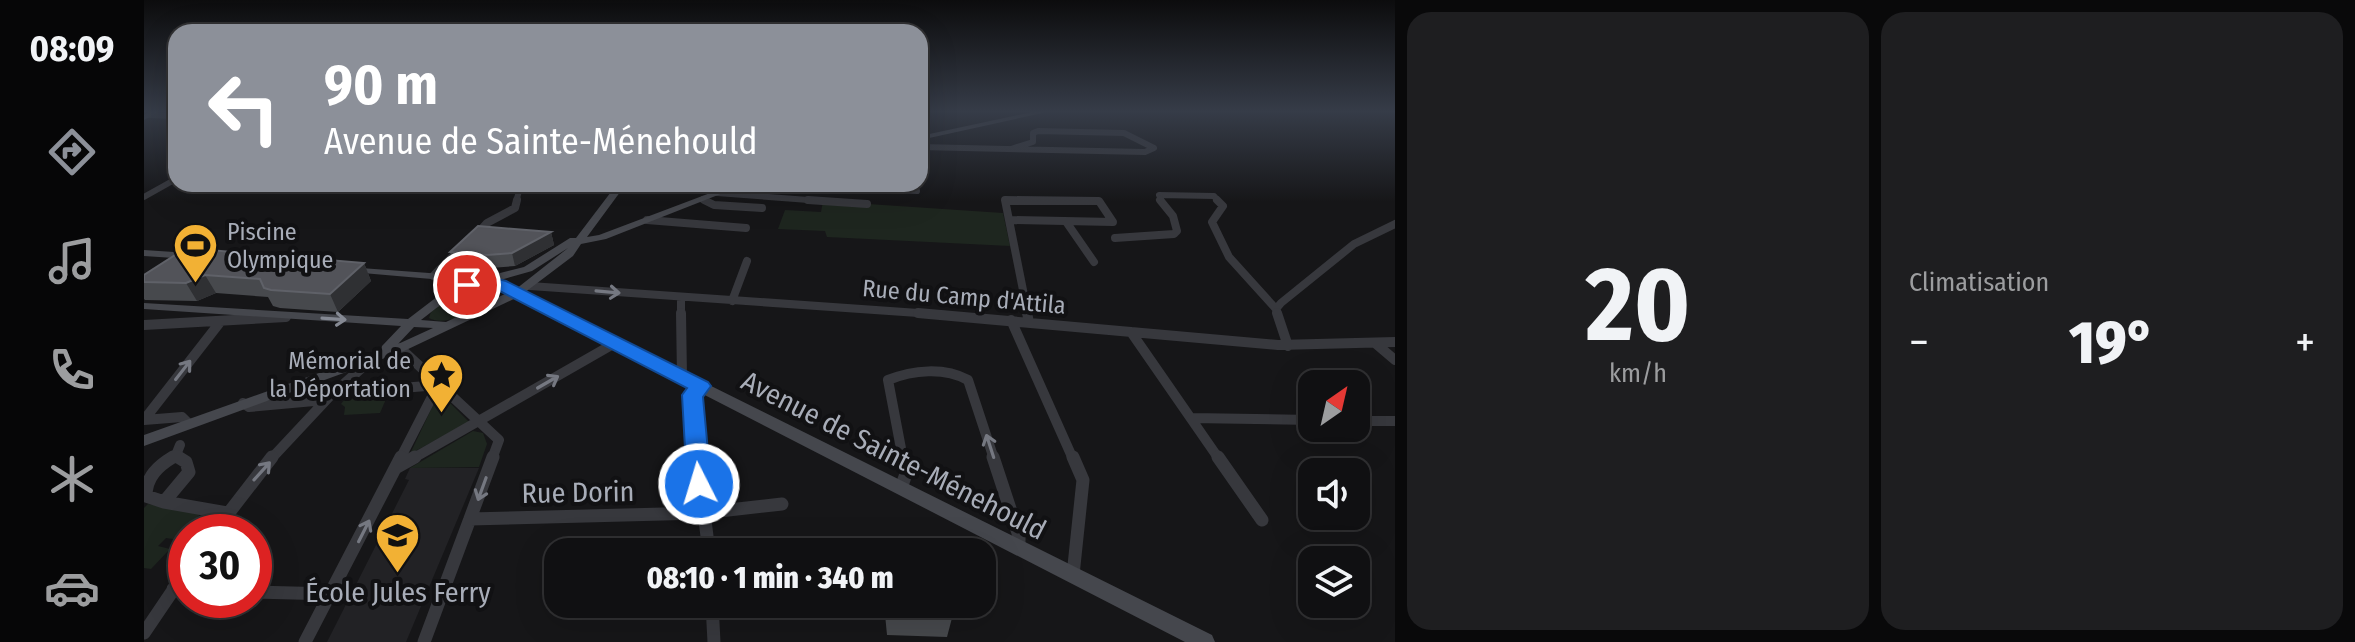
<!DOCTYPE html>
<html lang="fr">
<head>
<meta charset="utf-8">
<style>
  body { margin:0; font-family:"Fira Sans Condensed",sans-serif; background:#1e1e20; color:#f1f3f6; height:100vh; display:flex; flex-direction:column; font-size:30px; white-space:nowrap }
  * { box-sizing:border-box; margin:0 }
  p { font-size:26px; color:#9c9d9f }
  .icon { flex:none; width:44px; height:44px; fill:none; stroke:currentColor; stroke-width:2; stroke-linecap:round; stroke-linejoin:round }
  .map { position:relative; flex:1; overflow:hidden }
  .panel { display:flex; flex-direction:column; gap:12px; padding:12px; background:#09090a; width:960px }
  .panel>* { flex:none }
  .top-card { position:absolute; left:24px; top:24px; width:760px; height:168px; border-radius:24px; box-shadow:0 8px 32px #0002,0 0 0 2px #303032; background:#8c9099; color:#fff; overflow:hidden }
  .needle { width:52px; rotate:34deg }
  .buttons { position:absolute; left:1154px; top:370px; display:grid; gap:16px }
  .buttons a { display:grid; place-items:center; width:72px; height:72px; border-radius:16px; background:#101012; box-shadow:0 8px 32px #0002,0 0 0 2px #303032; font-size:40px }
  .speed { position:absolute; left:24px; top:514px; display:flex; gap:16px; font-size:40px; font-weight:700; text-align:center }
  .speed>* { display:grid; place-content:center; width:104px; height:104px; border-radius:50%; background:#101012; box-shadow:0 8px 32px #0002,0 0 0 2px #303032; line-height:1 }
  .speed .limit { border:12px solid #d22; background:#fff; color:#111 }
  .pin { position:absolute; display:grid; place-items:center; width:68px; height:68px; color:#fff; margin:-34px; border:4px solid #fff; border-radius:50%; box-shadow:0 2px 8px #0007 }
  .me { position:absolute; width:88px; margin:-44px; rotate:355deg; stroke-linejoin:round; filter:drop-shadow(0 0 6px #0008) }
  .turn { display:flex; align-items:center; gap:28px; height:168px; padding:0 24px; font-size:36px }
  .turn .icon { width:104px; height:104px; stroke-width:2.5 }
  .turn b { display:block; font-size:56px; line-height:68px }
  .big { font-size:60px; font-weight:800; line-height:1.1 }
  .panel .card { flex:1; display:flex; flex-direction:column; justify-content:center; gap:12px; min-width:0; padding:0 28px; border-radius:24px; background:#1e1e20 }
  .panel .dial { align-items:center; gap:0 }
  .dial b { font-size:104px; line-height:1 }
  .heat { display:flex; justify-content:space-between; align-items:center; font-size:44px; direction:ltr }
  .panel .tiles { flex:1; display:grid; gap:12px; grid-template-columns:repeat(2,1fr) }
  .trip { position:absolute; left:400px; top:538px; width:452px; height:80px; border-radius:24px; background:#101012; box-shadow:0 8px 32px #0002,0 0 0 2px #303032; font-weight:800; line-height:80px; text-align:center }
  main { display:flex; flex:1; min-height:0 }
  .tab-bar { display:flex; flex-direction:column; width:144px; justify-content:space-around; align-items:center; background:#060607; color:#9c9d9f }
  .tab-bar .icon { width:56px; height:56px }
  .tab-bar .active { color:#8c9099 }
  .tab-bar b { font-size:36px; color:#f1f3f6 }
  .map>svg:first-child { display:block }
  .built { fill:#222225 }
  .green { fill:#1e261f }
  .lines { fill:none; stroke-linecap:round; stroke-linejoin:round }
  .street-far3 { stroke:#37383d; stroke-width:6 }
  .street-far2 { stroke:#37383d; stroke-width:8 }
  .street-far1 { stroke:#37383d; stroke-width:10 }
  .street { stroke:#37383d; stroke-width:13 }
  .secondary { fill:#45474d; fill-rule:evenodd }
  .wall { fill:#47494d }
  .shaded-wall { fill:#2f3033 }
  .building { fill:#525359; stroke:#5f6168; stroke-width:2 }
  .oneway { stroke:#757881 }
  .oneway2 { stroke:#858993 }
  .route { fill:#1a73e8; stroke:#114b97; stroke-width:2 }
  .labels { text-anchor:middle; stroke-width:8; stroke-linejoin:round; paint-order:stroke }
  .poi-label { font-size:24px; fill:#a8adb8; stroke:#111113; text-anchor:start }
  .street-label { font-size:24px; fill:#a8adb8; stroke:#111113 }
  .near-street-label { font-size:28px; fill:#a8adb8; stroke:#111113 }
  .near-poi-label { font-size:28px; fill:#a8adb8; stroke:#111113 }
</style>
</head>
<body>
<main>
<nav class="tab-bar">
<b>08:09</b>
<svg class="icon active" aria-label="directions" viewBox="0 0 24 24"><path d="M12 3l9 9-9 9-9-9zM9 14v-3h6M13 9l2 2-2 2"/></svg>
<svg class="icon" aria-label="music" viewBox="0 0 24 24"><path d="M9 18V5l10-2v13"/><circle cx="6" cy="18" r="3"/><circle cx="16" cy="16" r="3"/></svg>
<svg class="icon" aria-label="phone" viewBox="0 0 24 24"><path d="M5 4h4l2 5-3 2q2 4 5 5l2-3 5 2v4C11 20 4 13 5 4z"/></svg>
<svg class="icon" aria-label="climate" viewBox="0 0 24 24"><path d="M12 3v18M4 7l16 10M4 17L20 7"/></svg>
<svg class="icon" aria-label="car" viewBox="0 0 24 24"><path d="M5 17H2v-5l4-1 3-4h7l3 4 3 1v5h-3M9 17h6M6 11h13"/><circle cx="7" cy="17" r="2"/><circle cx="17" cy="17" r="2"/></svg>
</nav>
<div class="map">
<svg width="1251" height="642" viewBox="0 0 1251 642">
  <rect width="100%" height="100%" fill="#161618"/>
  <path class="built" d="M266 468H335L262 642H183L265 480 261 479Z"/>
  <path class="green" d="M679 201 859 213 866 246 683 237 681 231 634 229 641 210 677 212Z
    M348 286 353 289 354 295C340 308 302 328 285 318 290 296 328 286 348 286Z
    M245 392 236 413 200 415 201 407 197 404 203 396Z
    M302 399 325 422 266 454 291 401Z
    M329 431 339 433 343 444 335 467 266 468Z
    M4 504 57 513 36 540 22 538 14 546 26 549 7 569 0 568V508Z"/>
  <g class="lines">
    <path class="street-far3" d="M5 115 32 116
      M776 147 1001 152 1010 148 980 133 894 131 889 133V142L867 149
      M629 184 773 191
      M573 193 691 202
      M0 197 32 179
      M559 199 564 202
      M372 202 375 191 382 184
      M861 202H955
      M1018 202 1015 195 1070 196 1075 202"/>
    <path class="street-far2" d="M560 200 570 205 618 208
      M664 200 723 204
      M1073 200 1079 206 1068 222 1085 257 1132 309
      M503 220 602 228
      M866 220 969 222 955 201 861 200 884 315
      M923 223 950 262
      M334 233 343 223 371 208 373 200
      M971 238 1030 234 1033 231 1029 216 1016 200
      M289 276 314 251
      M386 286 803 315
      M537 298V315
      M588 301 603 261
      M1134 315 1132 309 1137 303 1210 244 1251 224"/>
    <path class="street-far1" d="M537 313 538 377
      M774 313 1134 345 1251 342
      M883 313 885 322
      M1133 313 1144 346
      M867 320 929 459
      M0 325 142 317
      M987 332 1075 459
      M1231 343 1251 360
      M256 348 355 440 348 459
      M186 394 294 385
      M99 403 105 407 181 400
      M1047 418 1168 420
      M0 420 77 321
      M0 420 38 417 44 423
      M1212 421H1251
      M36 445 32 455 37 459
      M26 459 32 455
      M127 459 185 397 229 358
      M256 459 294 385
      M268 459 471 343
      M553 459 548 395 556 386
      M759 459 744 380C769 370 800 367 824 380L850 459"/>
    <path class="street" d="M34 457 42 462 45 472 20 502 83 513
      M553 457 565 552
      M849 457 875 536V548
      M929 457 939 480 929 575
      M1074 457 1118 520
      M253 467 271 457
      M757 488 762 474 759 457
      M20 502 2 496C2 477 14 466 29 457
      M326 519 558 513 638 504
      M70 532 128 457
      M29 589 42 590
      M110 592 188 594
      M568 604 570 642
      M0 633 42 571
      M161 642 257 457
      M280 642 349 457"/>
    <path class="secondary" d="M5 112H14L0 120V115Z
      M888 112H903L776 140V136Z
      M473 184H482L443 237 455 235 590 184H602L462 239 437 244 429 256 380 293 1068 635 1071 642H1041L372 298 260 351 0 446V435L237 351 238 346 257 326 0 309V303L264 319 298 293 322 282 207 272 203 271 202 269 203 267 340 277 380 267 426 238H432ZM424 248 372 289 353 281 388 271ZM340 284 363 293 302 322 277 320C297 304 315 291 340 284ZM270 327 289 328 254 344Z
      M0 250 45 253 50 256 45 259 0 256Z"/>
  </g>
  <path class="wall" d="M407 232 410 245 371 266 347 268 310 265 306 252Z
    M220 263 227 281 194 312 136 308 129 306 124 297 72 293 53 301 1 300 0 299V275Z
    M740 604H806L808 618 803 637 743 635Z"/>
  <path class="shaded-wall" d="M407 232 410 245 371 266 368 253Z
    M220 263 227 281 194 312 186 294Z
    M61 275 72 293 53 301 42 283Z"/>
  <path class="building" d="M334 226 407 232 368 253 343 255 306 252Z
    M42 248 220 263 186 294 127 290 120 288 116 279 61 275 42 283 0 282V275Z
    M739 545 795 547 796 552H740Z
    M745 604H806L808 618 747 616Z"/>
  <defs><path id="oneway-shaft" d="M-6 0H5M1.5-3L5.5 0L1.5 3" fill="none" stroke-width="1.6" stroke-linecap="round" stroke-linejoin="round" transform="scale(2)"/></defs>
  <g class="oneway">
    <use href="#oneway-shaft" transform="translate(464 292) rotate(5)"/>
    <use href="#oneway-shaft" transform="translate(39 370) rotate(-52)"/>
    <use href="#oneway-shaft" transform="translate(404 382) rotate(-30)"/>
    <use href="#oneway-shaft" transform="translate(846 446) rotate(-108)"/>
    <use href="#oneway-shaft" transform="translate(118 471) rotate(-48)"/>
    <use href="#oneway-shaft" transform="translate(338 489) rotate(110)"/>
    <use href="#oneway-shaft" transform="translate(220 531) rotate(-63)"/>
  </g>
  <use class="oneway2" href="#oneway-shaft" transform="translate(190 319) rotate(4)"/>
  <linearGradient id="sky" x2="0" y2="1"><stop stop-color="#0c0c0d"/><stop offset="0.55" stop-color="#363c48"/><stop offset="1" stop-color="#363c48" stop-opacity="0"/></linearGradient>
  <rect width="1251" height="202" fill="url(#sky)"/>
  <path class="route" d="M338 275 362 281 564 382 567 386 559 397 567 484 564 490 555 493 547 490 543 484 538 395 543 388 350 288 339 286 323 290 314 285 317 282Z"/>
  <defs>
    <symbol id="stadium-pin" viewBox="-11 -11 22 30"><path d="M0 17L-7.5 6A9.5 9.5 0 1 1 7.5 6Z" fill="#f2b134" stroke="#111113"/><path d="M0-5a6.5 5 0 1 0 0 10a6.5 5 0 1 0 0-10ZM-3.5-1.8h7v3.6h-7Z" fill="#111"/></symbol>
    <symbol id="sight-pin" viewBox="-11 -11 22 30"><path d="M0 17L-7.5 6A9.5 9.5 0 1 1 7.5 6Z" fill="#f2b134" stroke="#111113"/><path d="M0-6L1.8-2.2L6-1.7L2.9 1.2L3.7 5.4L0 3.3L-3.7 5.4L-2.9 1.2L-6-1.7L-1.8-2.2Z" fill="#111"/></symbol>
    <symbol id="school-pin" viewBox="-11 -11 22 30"><path d="M0 17L-7.5 6A9.5 9.5 0 1 1 7.5 6Z" fill="#f2b134" stroke="#111113"/><path d="M0-5L7-2L0 1L-7-2ZM-4 1L0 2.5L4 1V4Q0 6-4 4Z" fill="#111"/></symbol>
  </defs>
  <g fill-rule="evenodd">
    <use href="#stadium-pin" x="26" y="220" width="51" height="69"/>
    <use href="#sight-pin" x="272" y="350" width="51" height="69"/>
    <use href="#school-pin" x="228" y="510" width="51" height="69"/>
  </g>
  <g class="labels">
    <g class="poi-label">
      <text x="83" y="240">Piscine<tspan x="83" dy="28">Olympique</tspan></text>
      <text x="267" y="369" text-anchor="end">Mémorial de<tspan x="267" dy="28">la Déportation</tspan></text>
    </g>
    <g class="street-label">
      <text transform="translate(820 297) rotate(5)" y="8">Rue du Camp d'Attila</text>
    </g>
    <g class="near-street-label">
      <text transform="translate(750 455) rotate(27)" y="10">Avenue de Sainte-Ménehould</text>
      <text transform="translate(434 492) rotate(-1)" y="10">Rue Dorin</text>
    </g>
    <g class="near-poi-label">
      <text x="254" y="602">École Jules Ferry</text>
    </g>
  </g>
</svg>
<div class="buttons">
<a><svg class="needle" viewBox="-14 -14 28 28"><path d="M0-13l5 13h-10z" fill="#e53935"/><path d="M0 13l5-13h-10z" fill="#9c9d9f"/></svg></a>
<a><svg class="icon" aria-label="sound" viewBox="0 0 24 24"><path d="M4 9h4l5-4v14l-5-4H4zM17 9q2 3 0 6"/></svg></a>
<a><svg class="icon" aria-label="layers" viewBox="0 0 24 24"><path d="M12 4l9 5-9 5-9-5zM3 14l9 5 9-5"/></svg></a>
</div>
<div class="speed"><div class="limit">30</div></div>
<div class="pin" style="left:323px;top:285px;background:#d93025"><svg class="icon" aria-label="arrive" viewBox="0 0 24 24"><path d="M6 21V4h12l-3 4 3 4H6"/></svg></div>
<svg class="me" style="left:555px;top:484px" viewBox="-20 -20 40 40"><circle r="17" fill="#1a73e8" stroke="#fff" stroke-width="3"/><path d="M0-11L8 9 0 5-8 9z" fill="#fff"/></svg>
<div class="trip">08:10 · 1 min · 340 m</div>
<div class="top-card">
<div class="turn"><svg class="icon" aria-label="left" viewBox="0 0 24 24"><path d="M17 20v-9H6M10 6l-5 5 5 5"/></svg><div><b>90 m</b>Avenue de Sainte-Ménehould</div></div>
</div>
</div>
<section class="panel">
<div class="tiles">
<div class="card dial"><b>20</b><p>km/h</p></div>
<div class="card"><p>Climatisation</p>
<div class="heat"><a>−</a><b class="big">19°</b><a>+</a></div>
</div>
</div>
</section>
</main>
</body>
</html>
